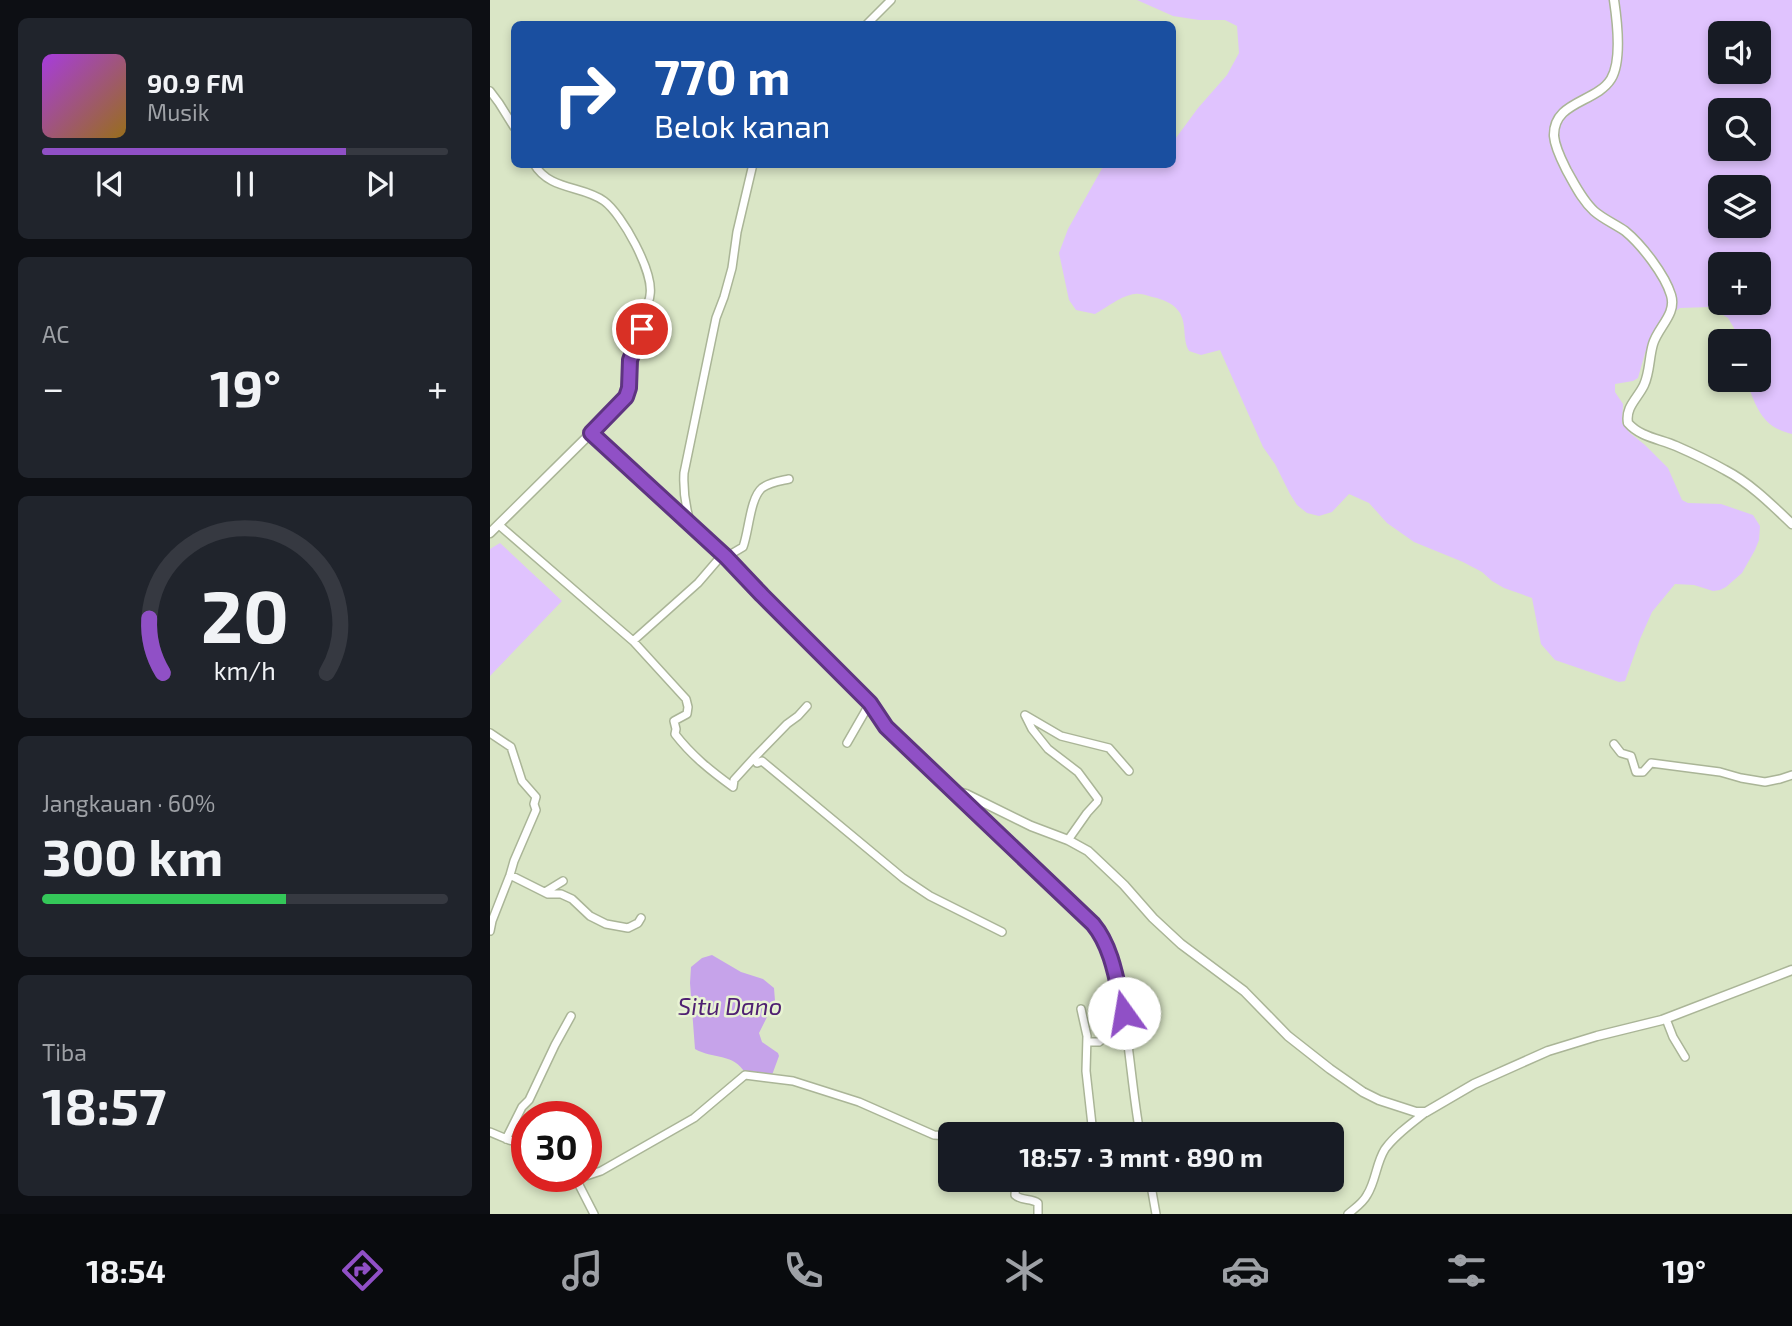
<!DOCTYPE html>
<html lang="id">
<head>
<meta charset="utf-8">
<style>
  body { margin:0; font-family:"Exo 2",sans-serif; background:#20242c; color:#f1f3f6; height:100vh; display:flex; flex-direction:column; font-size:26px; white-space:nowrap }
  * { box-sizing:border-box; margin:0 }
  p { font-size:23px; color:#9ea1a6 }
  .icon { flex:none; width:38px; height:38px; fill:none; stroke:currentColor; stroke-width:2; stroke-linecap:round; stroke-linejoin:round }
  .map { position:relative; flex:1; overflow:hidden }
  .details { display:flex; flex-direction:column; gap:18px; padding:18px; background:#0d0f14; width:490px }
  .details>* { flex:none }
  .banner { position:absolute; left:21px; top:21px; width:665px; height:147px; border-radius:10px; box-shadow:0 4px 10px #0003; background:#1a4fa0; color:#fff; overflow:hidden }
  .buttons { position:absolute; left:1218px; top:21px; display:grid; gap:14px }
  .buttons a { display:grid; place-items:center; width:63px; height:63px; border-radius:10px; background:#171b24; box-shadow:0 4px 10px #0003; font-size:35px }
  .speed { position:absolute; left:21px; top:1101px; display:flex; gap:14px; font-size:35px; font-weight:700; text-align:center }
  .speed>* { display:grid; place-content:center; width:91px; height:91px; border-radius:50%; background:#171b24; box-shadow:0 4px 10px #0003; line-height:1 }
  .speed .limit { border:10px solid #d22; background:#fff; color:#111 }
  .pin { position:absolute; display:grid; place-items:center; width:60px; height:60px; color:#fff; margin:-30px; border:4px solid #fff; border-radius:50%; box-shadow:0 2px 7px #0007 }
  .me { position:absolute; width:77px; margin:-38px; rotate:347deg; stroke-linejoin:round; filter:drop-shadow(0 0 5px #0008) }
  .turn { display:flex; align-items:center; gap:24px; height:147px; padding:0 28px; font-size:32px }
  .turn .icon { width:91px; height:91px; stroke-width:2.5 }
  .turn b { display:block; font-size:49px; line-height:60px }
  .big { font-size:52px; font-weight:700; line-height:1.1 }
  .details .tile { flex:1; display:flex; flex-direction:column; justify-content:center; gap:10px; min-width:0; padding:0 24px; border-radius:10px; background:#20242c }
  .details .dial { align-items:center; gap:0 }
  .dial svg { height:182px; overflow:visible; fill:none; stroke:#363941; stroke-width:7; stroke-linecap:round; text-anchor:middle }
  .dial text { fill:#f1f3f6; stroke:none }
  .song { display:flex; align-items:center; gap:21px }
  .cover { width:84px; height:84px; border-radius:10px; background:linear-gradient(135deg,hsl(280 70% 55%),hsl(40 70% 35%)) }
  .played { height:7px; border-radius:4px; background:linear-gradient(90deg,#9050c6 75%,#363941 75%) }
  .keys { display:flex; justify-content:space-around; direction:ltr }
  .heat { display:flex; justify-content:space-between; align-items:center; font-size:38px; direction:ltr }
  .charge { height:10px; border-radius:5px; background:linear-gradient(90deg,#34c759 60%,#363941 0) }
  .trip { position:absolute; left:448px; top:1122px; width:406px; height:70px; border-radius:10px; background:#171b24; box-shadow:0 4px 10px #0003; font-weight:700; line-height:70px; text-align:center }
  .dock { display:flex; height:112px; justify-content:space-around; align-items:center; background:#090b0e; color:#9ea1a6 }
  .dock .icon { width:49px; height:49px }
  .dock .current { color:#9050c6 }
  .dock b { font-size:32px; color:#f1f3f6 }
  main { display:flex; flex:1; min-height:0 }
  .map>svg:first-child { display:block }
  .green { fill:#e0c3fe; fill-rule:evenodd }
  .water { fill:#c6a3ea }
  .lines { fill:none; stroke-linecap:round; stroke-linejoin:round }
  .minor-casing { stroke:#aab597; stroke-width:10 }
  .tertiary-casing { stroke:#aab597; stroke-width:11 }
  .minor { stroke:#fff; stroke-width:7 }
  .tertiary { stroke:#fff; stroke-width:8 }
  .route-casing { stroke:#5e3481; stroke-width:18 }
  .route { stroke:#9050c6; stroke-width:12 }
  .labels { text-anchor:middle; stroke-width:5; stroke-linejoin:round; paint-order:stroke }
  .water-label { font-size:24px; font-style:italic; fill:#4f2072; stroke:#e8f3d3 }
</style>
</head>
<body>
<main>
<section class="details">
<div class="tile">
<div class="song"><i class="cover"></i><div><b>90.9 FM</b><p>Musik</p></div></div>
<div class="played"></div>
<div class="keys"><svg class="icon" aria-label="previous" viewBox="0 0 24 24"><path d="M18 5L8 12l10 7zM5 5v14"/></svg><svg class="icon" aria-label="pause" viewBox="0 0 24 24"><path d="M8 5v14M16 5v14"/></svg><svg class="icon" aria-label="next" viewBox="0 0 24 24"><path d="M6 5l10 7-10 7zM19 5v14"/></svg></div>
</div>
<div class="tile"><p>AC</p>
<div class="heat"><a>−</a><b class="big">19°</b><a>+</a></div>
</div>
<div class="tile dial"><svg viewBox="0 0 100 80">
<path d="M14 69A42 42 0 1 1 86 69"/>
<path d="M14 69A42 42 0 0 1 8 45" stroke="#9050c6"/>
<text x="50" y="56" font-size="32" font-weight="700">20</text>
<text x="50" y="72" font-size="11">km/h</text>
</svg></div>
<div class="tile"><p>Jangkauan · 60%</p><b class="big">300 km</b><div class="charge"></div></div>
<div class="tile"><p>Tiba</p><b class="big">18:57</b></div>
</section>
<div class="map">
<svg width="1302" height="1214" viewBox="0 0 1302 1214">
  <rect width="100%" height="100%" fill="#dae6c6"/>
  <path class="green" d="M647 0H1302V434C1271 427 1266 406 1256 380H1269V341H1247L1244 328 1238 318 1220 307 1190 308 1172 320 1168 324 1155 353 1148 378 1143 381 1125 384V392L1133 404 1132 423 1140 433 1155 445 1178 468 1192 500 1198 503 1231 504 1263 515 1270 526 1269 540 1265 550 1252 573 1236 587 1230 590 1223 591 1204 585 1185 584 1162 612 1150 639 1135 681 1129 682 1065 660 1051 644 1042 598 1014 588 1002 581 992 572 973 562 924 542 897 523 879 503 859 494 842 512 829 516 817 513 807 505 800 494 785 464 773 447 730 350 711 355 699 351C692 340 697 325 690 313 684 304 676 301 667 298 660 297 652 293 645 294 632 295 616 308 605 314L586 310 579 300 569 253 578 229 614 165 682 164 683 142 708 108 737 75 749 53 747 26 735 20H709L683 16ZM1230 33H1269V72H1230ZM1230 110H1269V149H1230ZM1230 187H1269V226H1230ZM1230 264H1269V303H1230Z
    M10 543 72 601 0 676V549Z"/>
  <path class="water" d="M222 955 251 972 273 979 284 988 285 1001 269 1033 272 1042 288 1053 289 1056 282 1075 255 1073C244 1053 222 1059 205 1049L200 983 201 967 212 958Z"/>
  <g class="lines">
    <defs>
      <path id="minor" d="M377 24 401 0
        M0 91 9 103 24 127
        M44 164C60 191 92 185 114 201 132 214 164 272 160 295 160 299 158 302 157 305 154 314 154 323 150 332 147 340 143 348 141 357 138 369 143 383 138 394 131 409 112 422 101 433
        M9 525 143 641 196 699 198 707 197 714 184 721 186 729 185 734C202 756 221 771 243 787L244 780 264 758 267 763 272 761 413 878 440 896 512 932
        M201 525C196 509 193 491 194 473L226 318 234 297 242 268 247 232 263 164
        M236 557 253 547C259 531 260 498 272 488 280 482 290 481 299 479
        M143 641 208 583 233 554
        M0 733 21 747 32 781 46 797 44 804 46 810 24 861 20 875 2 921 0 931
        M357 743 380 703
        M1124 744 1131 753 1141 756 1146 772H1153L1161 763 1230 772 1251 778 1275 782 1290 779 1302 775
        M264 758 297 724 308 716 317 706
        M461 790 603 924C614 937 618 952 623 968 639 1022 640 1079 650 1134
        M578 840 597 813 607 802 608 799 588 772 558 749 542 729 535 715 571 736 619 748 639 771
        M20 875 58 894H71L82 899 100 916 116 924 138 928 148 923 151 918
        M55 892 73 881
        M591 1009 597 1036 596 1071 603 1134
        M1176 1019 1183 1037 1195 1057
        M597 1042H609L623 1030 636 1027
        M0 1132 19 1140 37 1144
        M16 1139 32 1107 39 1100 65 1045 81 1016
        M85 1177 104 1214
        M87 1179 111 1171 204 1118 255 1075 303 1081 369 1102 444 1135 460 1136
        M526 1180 525 1195C531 1201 541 1198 548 1203V1214
        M660 1180 666 1214
        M858 1214C865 1208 873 1203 877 1195 886 1181 886 1163 895 1149 906 1134 922 1123 936 1112"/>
      <path id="tertiary" d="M1124 0C1127 20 1132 61 1121 79 1106 103 1063 101 1064 136 1065 148 1072 161 1077 171 1085 185 1092 200 1104 211 1113 219 1125 224 1135 231 1152 245 1175 275 1181 295 1187 314 1168 327 1163 344 1159 357 1160 372 1154 385 1148 398 1135 407 1138 423 1150 437 1170 439 1186 446 1202 453 1219 461 1235 470 1260 483 1281 504 1302 524
        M0 533 101 433 236 557 272 595 380 703 396 727 461 790 476 794 541 826 578 840 598 851 634 885 663 918 691 944 754 991 798 1036 840 1069 873 1092 889 1100 926 1112H936L984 1084 1058 1051 1107 1036 1172 1020 1302 970"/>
    </defs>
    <use href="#minor" class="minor-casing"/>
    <use href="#tertiary" class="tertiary-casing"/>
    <use href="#minor" class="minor"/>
    <use href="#tertiary" class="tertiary"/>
  </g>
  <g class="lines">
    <defs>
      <path id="route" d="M152 329 140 360 139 388 136 397 101 433 236 557 272 595 380 703 396 727 603 924C623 948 627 984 634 1013"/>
    </defs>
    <use href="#route" class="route-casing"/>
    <use href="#route" class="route"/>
  </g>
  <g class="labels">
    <g class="water-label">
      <text x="240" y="1015">Situ Dano</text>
    </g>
  </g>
</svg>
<div class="buttons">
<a><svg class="icon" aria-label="sound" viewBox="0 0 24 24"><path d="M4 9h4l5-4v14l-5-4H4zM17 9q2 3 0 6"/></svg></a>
<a><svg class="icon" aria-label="search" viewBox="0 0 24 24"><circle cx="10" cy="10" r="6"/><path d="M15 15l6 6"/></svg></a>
<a><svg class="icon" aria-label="layers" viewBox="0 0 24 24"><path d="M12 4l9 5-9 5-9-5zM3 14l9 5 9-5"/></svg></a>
<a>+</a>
<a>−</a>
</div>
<div class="speed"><div class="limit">30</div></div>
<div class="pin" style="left:152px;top:329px;background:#d93025"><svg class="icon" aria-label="arrive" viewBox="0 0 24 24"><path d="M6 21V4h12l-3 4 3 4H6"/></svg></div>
<svg class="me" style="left:634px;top:1013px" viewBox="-20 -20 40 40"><circle r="19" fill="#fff"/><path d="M0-13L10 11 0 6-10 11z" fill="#9050c6"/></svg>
<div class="trip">18:57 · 3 mnt · 890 m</div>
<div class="banner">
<div class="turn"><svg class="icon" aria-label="right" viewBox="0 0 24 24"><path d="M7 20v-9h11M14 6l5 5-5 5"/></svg><div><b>770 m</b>Belok kanan</div></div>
</div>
</div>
</main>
<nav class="dock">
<b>18:54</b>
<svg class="icon current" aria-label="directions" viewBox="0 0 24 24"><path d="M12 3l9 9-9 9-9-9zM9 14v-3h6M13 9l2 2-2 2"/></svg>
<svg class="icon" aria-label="music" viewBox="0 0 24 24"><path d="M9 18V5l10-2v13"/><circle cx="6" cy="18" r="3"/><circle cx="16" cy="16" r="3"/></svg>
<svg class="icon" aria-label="phone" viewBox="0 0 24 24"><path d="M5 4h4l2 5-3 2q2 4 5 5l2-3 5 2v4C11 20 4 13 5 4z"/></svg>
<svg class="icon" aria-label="climate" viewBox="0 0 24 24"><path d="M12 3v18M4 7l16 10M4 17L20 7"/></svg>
<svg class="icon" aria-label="car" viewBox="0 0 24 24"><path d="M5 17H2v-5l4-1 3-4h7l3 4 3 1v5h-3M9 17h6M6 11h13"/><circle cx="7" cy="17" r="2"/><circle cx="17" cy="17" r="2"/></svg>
<svg class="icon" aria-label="filters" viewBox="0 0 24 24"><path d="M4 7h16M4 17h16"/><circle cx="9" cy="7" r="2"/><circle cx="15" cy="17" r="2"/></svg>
<b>19°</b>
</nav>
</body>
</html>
